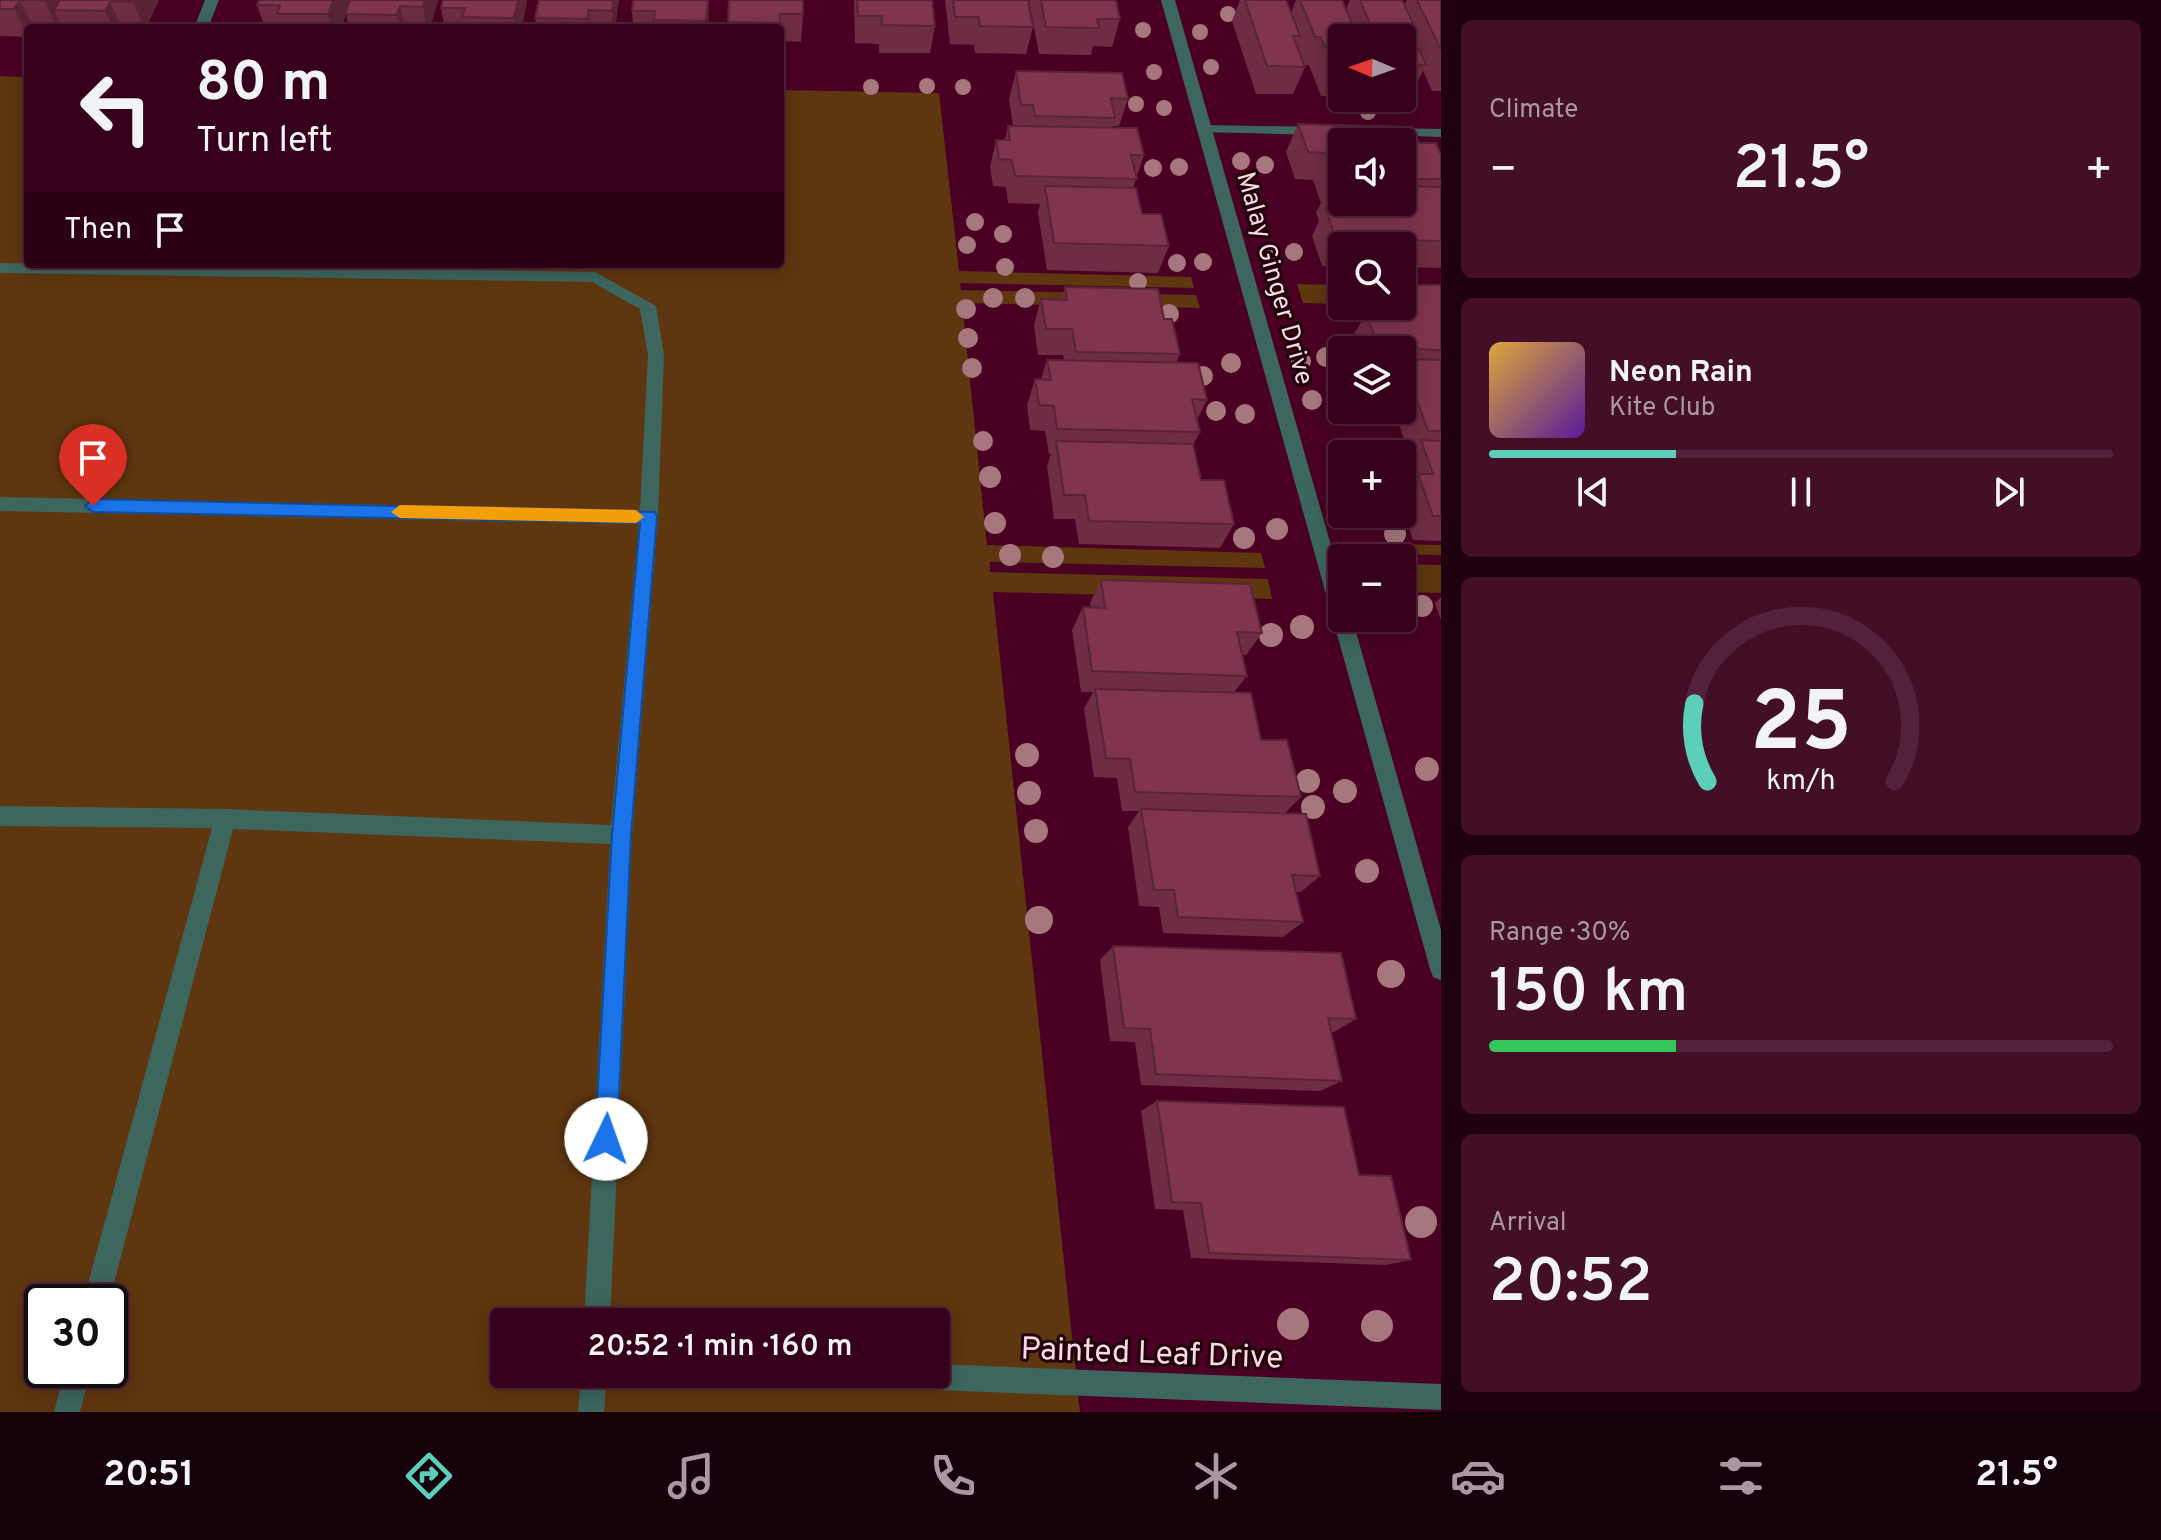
<!DOCTYPE html>
<html lang="en">
<head>
<meta charset="utf-8">
<style>
  body { margin:0; font-family:Overpass,sans-serif; background:#420f27; color:#f1f3f6; height:100vh; display:flex; flex-direction:column; font-size:30px; white-space:nowrap }
  * { box-sizing:border-box; margin:0 }
  p { font-size:26px; color:#aa97a2 }
  .icon { flex:none; width:44px; height:44px; fill:none; stroke:currentColor; stroke-width:2; stroke-linecap:round; stroke-linejoin:round }
  .map { position:relative; flex:1; overflow:hidden }
  .sheet { display:flex; flex-direction:column; gap:20px; padding:20px; background:#1e000e; width:720px }
  .sheet>* { flex:none }
  .top-card { position:absolute; left:24px; top:24px; width:760px; height:244px; border-radius:8px; box-shadow:0 4px 20px #0003,0 0 0 2px #512239; background:#37001a; color:#f1f3f6; overflow:hidden }
  .needle { width:52px; rotate:272deg }
  .buttons { position:absolute; left:1328px; top:24px; display:grid; gap:16px }
  .buttons a { display:grid; place-items:center; width:88px; height:88px; border-radius:8px; background:#37001a; box-shadow:0 4px 20px #0003,0 0 0 2px #512239; font-size:40px }
  .speed { position:absolute; left:24px; top:1284px; display:flex; gap:16px; font-size:40px; font-weight:700; text-align:center }
  .speed>* { display:grid; place-content:center; width:104px; height:104px; border-radius:50%; background:#37001a; box-shadow:0 4px 20px #0003,0 0 0 2px #512239; line-height:1 }
  .speed .limit { border:4px solid #111; border-radius:12px; background:#fff; color:#111 }
  .pin { position:absolute; display:grid; place-items:center; width:68px; height:68px; color:#fff; margin:-82px -34px; border-radius:50% 50% 50% 0; rotate:-45deg; box-shadow:0 0 8px #0007 }
  .pin .icon { rotate:45deg }
  .me { position:absolute; width:88px; margin:-44px; rotate:3deg; stroke-linejoin:round; filter:drop-shadow(0 0 6px #0008) }
  .turn { display:flex; align-items:center; gap:28px; height:168px; padding:0 40px; font-size:36px }
  .turn .icon { width:104px; height:104px; stroke-width:2.5 }
  .turn b { display:block; font-size:56px; line-height:68px }
  .then { display:flex; align-items:center; height:76px; padding:0 40px; background:#0003; gap:16px; font-size:30px }
  .big { font-size:60px; font-weight:600; line-height:1.1 }
  .sheet .widget { flex:1; display:flex; flex-direction:column; justify-content:center; gap:12px; min-width:0; padding:0 28px; border-radius:12px; background:#420f27 }
  .sheet .dial { align-items:center; gap:0 }
  .dial svg { height:208px; overflow:visible; fill:none; stroke:#512239; stroke-width:7; stroke-linecap:round; text-anchor:middle }
  .dial text { fill:#f1f3f6; stroke:none }
  .song { display:flex; align-items:center; gap:24px }
  .cover { width:96px; height:96px; border-radius:12px; background:linear-gradient(135deg,hsl(40 70% 55%),hsl(270 70% 35%)) }
  .played { height:8px; border-radius:4px; background:linear-gradient(90deg,#5cceba 30%,#512239 30%) }
  .keys { display:flex; justify-content:space-around; direction:ltr }
  .heat { display:flex; justify-content:space-between; align-items:center; font-size:44px; direction:ltr }
  .charge { height:12px; border-radius:6px; background:linear-gradient(90deg,#34c759 30%,#512239 0) }
  .trip { position:absolute; left:490px; top:1308px; width:460px; height:80px; border-radius:8px; background:#37001a; box-shadow:0 4px 20px #0003,0 0 0 2px #512239; font-weight:600; line-height:80px; text-align:center }
  .menu { display:flex; height:128px; justify-content:space-around; align-items:center; background:#16000a; color:#aa97a2 }
  .menu .icon { width:56px; height:56px }
  .menu .current { color:#5cceba }
  .menu b { font-size:36px; color:#f1f3f6 }
  main { display:flex; flex:1; min-height:0 }
  .map>svg:first-child { display:block }
  .green { fill:#5e360f; fill-rule:evenodd }
  .lines { fill:none; stroke-linecap:round; stroke-linejoin:round }
  .service { fill:#3c665e; fill-rule:evenodd }
  .minor { fill:#3c665e; fill-rule:evenodd }
  .tree { fill:#a6787d }
  .wall { fill:#6e2d44; fill-rule:evenodd }
  .shaded-wall { fill:#5a2437 }
  .building { fill:#80344f; stroke:#5a2437; stroke-width:2 }
  .route { fill:#1a73e8; stroke:#114b97; stroke-width:2 }
  .slow { fill:#f59e0b }
  .labels { text-anchor:middle; stroke-width:6; stroke-linejoin:round; paint-order:stroke }
  .street-label { font-size:26px; fill:#fdd8e2; stroke:#1e020c }
  .near-street-label { font-size:32px; fill:#fdd8e2; stroke:#1e020c }
</style>
</head>
<body>
<main>
<div class="map">
<svg width="1441" height="1412" viewBox="0 0 1441 1412">
  <rect width="100%" height="100%" fill="#490022"/>
  <path class="green" d="M0 76 28 77V264H780V90L939 93 959 271 1191 277 1194 288 960 283 961 290 1196 295 1200 308 962 303 987 545 1261 553 1265 568 990 562V572L1268 579 1272 599 993 592 1080 1412H0ZM42 1302H110V1370H42ZM504 1322H936V1374H504Z
    M1297 284 1342 285V304L1303 303Z
    M1380 544 1441 545V555L1383 554Z
    M1402 564 1441 565V593L1402 592Z"/>
  <g class="lines">
    <path class="service" d="M1205 125 1321 127 1328 131 1321 135 1200 132 1198 129Z
      M1389 128 1441 129V137L1384 135V129Z"/>
    <path class="minor" d="M205 0H219L208 28H194Z
      M1161 0H1175L1342 584V618H1352L1441 930V980L1433 977 1430 969Z
      M0 263 595 272 656 306 664 355 658 517 632 835 610 1322H584L610 844 233 829 109 1302H83L212 828 0 826V806L225 809 611 825 639 524 0 511V497L640 510 648 355 640 309 592 282 0 273Z
      M936 1364 1441 1384V1410L861 1387 852 1383 848 1374H936Z
      M65 1370H91L80 1412H54Z
      M581 1374H607L604 1412H578Z"/>
  </g>
  <g class="tree">
    <circle cx="1228" cy="14" r="8"/>
    <circle cx="1143" cy="30" r="8"/>
    <circle cx="1200" cy="32" r="8"/>
    <circle cx="1211" cy="67" r="8"/>
    <circle cx="1154" cy="72" r="8"/>
    <circle cx="927" cy="86" r="8"/>
    <circle cx="871" cy="87" r="8"/>
    <circle cx="963" cy="87" r="8"/>
    <circle cx="1136" cy="104" r="8"/>
    <circle cx="1164" cy="108" r="8"/>
    <circle cx="1368" cy="112" r="8"/>
    <circle cx="1241" cy="161" r="9"/>
    <circle cx="1265" cy="165" r="9"/>
    <circle cx="1179" cy="167" r="9"/>
    <circle cx="1153" cy="168" r="9"/>
    <circle cx="975" cy="222" r="9"/>
    <circle cx="1003" cy="234" r="9"/>
    <circle cx="967" cy="245" r="9"/>
    <circle cx="1294" cy="252" r="9"/>
    <circle cx="1269" cy="257" r="9"/>
    <circle cx="1203" cy="262" r="9"/>
    <circle cx="1177" cy="263" r="9"/>
    <circle cx="1005" cy="267" r="9"/>
    <circle cx="1138" cy="282" r="9"/>
    <circle cx="993" cy="298" r="10"/>
    <circle cx="1025" cy="298" r="10"/>
    <circle cx="966" cy="309" r="10"/>
    <circle cx="1169" cy="314" r="10"/>
    <circle cx="968" cy="338" r="10"/>
    <circle cx="1326" cy="357" r="10"/>
    <circle cx="1301" cy="361" r="10"/>
    <circle cx="1231" cy="363" r="10"/>
    <circle cx="972" cy="368" r="10"/>
    <circle cx="1203" cy="376" r="10"/>
    <circle cx="1312" cy="400" r="10"/>
    <circle cx="1216" cy="411" r="10"/>
    <circle cx="1245" cy="414" r="10"/>
    <circle cx="983" cy="441" r="10"/>
    <circle cx="990" cy="477" r="11"/>
    <circle cx="995" cy="523" r="11"/>
    <circle cx="1277" cy="529" r="11"/>
    <circle cx="1395" cy="534" r="11"/>
    <circle cx="1244" cy="538" r="11"/>
    <circle cx="1010" cy="555" r="11"/>
    <circle cx="1053" cy="557" r="11"/>
    <circle cx="1422" cy="606" r="11"/>
    <circle cx="1302" cy="627" r="12"/>
    <circle cx="1271" cy="635" r="12"/>
    <circle cx="1027" cy="755" r="12"/>
    <circle cx="1427" cy="769" r="12"/>
    <circle cx="1308" cy="781" r="12"/>
    <circle cx="1345" cy="791" r="12"/>
    <circle cx="1029" cy="793" r="12"/>
    <circle cx="1313" cy="807" r="12"/>
    <circle cx="1036" cy="831" r="12"/>
    <circle cx="1367" cy="871" r="12"/>
    <circle cx="1039" cy="920" r="14"/>
    <circle cx="1391" cy="974" r="14"/>
    <circle cx="1421" cy="1222" r="16"/>
    <circle cx="1293" cy="1324" r="16"/>
    <circle cx="1377" cy="1326" r="16"/>
  </g>
  <path class="wall" d="M0 0H159L146 28H63L60 22 57 28H28V37L0 36Z
    M438 0 430 28H349L346 14 341 28H265L257 5Z
    M527 0 522 28H445L441 8Z
    M539 0H619L615 28H537L535 18Z
    M709 0 708 28H633L632 11Z
    M729 0 803 14 801 42 780 41V28H728Z
    M854 0H932L935 26 930 53H879V44L855 43Z
    M945 0H1028L1033 27 1026 54 975 53 974 45 950 44Z
    M1029 0H1116L1120 19 1112 47 1093 46 1091 55 1039 54Z
    M1240 0H1286L1291 13 1296 0H1342L1346 9 1350 0H1402L1404 5 1407 0H1441V91H1432L1423 71 1412 92H1402V38H1342V96H1321L1309 65H1304L1305 67 1293 94H1256L1232 21Z
    M1016 71 1128 99 1119 126H1112V128L1144 155 1133 188 1142 214 1169 246 1158 273 1047 270 1038 213 1040 204 1008 203 1006 187 993 186 990 167 996 140H1005L1008 126H1013L1009 99Z
    M1298 124 1419 143 1441 155V268L1402 267V246H1342V266H1322L1312 236 1319 221 1316 212 1321 203 1313 180 1295 179 1286 152ZM1342 142H1402V202H1342Z
    M1441 285V541L1413 540 1402 507V494L1409 485 1403 465 1410 456 1398 422 1376 421 1372 410H1402V350H1354L1351 339 1363 319 1360 311 1363 306H1402Z
    M1065 287 1164 319 1180 354 1176 363 1207 400 1197 420 1200 432 1193 445 1201 480 1234 524 1220 548 1079 544 1075 519H1054L1047 466 1051 454H1049L1045 431 1030 430 1027 405 1035 379H1041L1047 360 1064 361 1063 355H1038L1034 325 1041 299H1061Z
    M1101 580 1262 633 1246 655H1242L1247 676 1234 692 1261 740 1301 797 1284 814 1320 876 1301 892H1296L1303 922 1283 937 1163 933 1159 907 1139 906 1128 827 1139 811H1122L1117 778 1094 777 1084 709 1093 692H1081L1072 630 1083 607H1091L1090 603Z
    M1441 597V620L1435 603Z
    M1113 946 1356 1019 1334 1032H1331L1342 1081 1320 1091 1141 1085 1135 1042 1110 1041 1100 960Z
    M1157 1101 1359 1175 1411 1260 1385 1265 1191 1258 1183 1210 1155 1209 1141 1111Z"/>
  <path class="shaded-wall" d="M20 0 34 28H28V36L14 9Z
    M44 0H72L54 10 60 22 57 28Z
    M134 0H159L146 28H144L133 2Z
    M333 0H350L341 28H332L328 14Z
    M425 0H438L430 28H427L423 7Z
    M518 0H527L522 28H516L514 18Z
    M613 0H619L615 28H613L612 11Z
    M708 0H709L708 28H706Z
    M110 2 122 28H113L105 11Z
    M400 6 405 28H400L397 15Z
    M589 10 590 28H588L587 19Z"/>
  <path class="building" d="M0 0H44H20L14 9H0Z
    M60 0H134L133 2H110L105 11 54 10Z
    M259 0H333L328 14H277L280 5H257Z
    M350 0H425L423 7 400 6 397 15 345 14Z
    M443 0H518L514 18 462 17 465 8H441Z
    M539 0H613L612 11 589 10 587 19 535 18Z
    M633 0H708L706 21 654 20 655 11H632Z
    M729 0H803V14H780V23L728 22Z
    M857 0H932L935 26 882 25V16H858Z
    M953 0H1028L1033 27 980 26 979 17H955Z
    M1041 0H1116L1120 19H1097L1099 28 1046 27Z
    M1245 0H1286L1300 36H1293L1305 67 1267 66Z
    M1300 0H1342L1358 38H1342V68H1334L1321 37H1315Z
    M1360 0H1402L1417 32H1411L1426 65 1402 64V38H1376Z
    M1417 0H1441V50Z
    M1016 71 1122 73 1128 99 1111 98 1115 118 1035 116 1033 105H1021Z
    M1298 124 1412 127 1419 143H1436L1441 155V179H1402V142H1342V177H1335L1326 153 1308 152Z
    M1008 126 1137 128 1144 155H1131L1137 179 1015 176 1012 160 999 159 996 140H1010Z
    M1330 185H1342V202H1402V186L1441 187V241L1336 239 1326 209H1339Z
    M1045 186 1136 188 1142 214H1161L1169 246 1054 243Z
    M1402 285H1441V350L1379 348 1366 313H1386L1384 306H1402Z
    M1065 287 1158 289 1164 319H1172L1180 354 1076 352 1072 329H1046L1041 299 1067 300Z
    M1402 359 1441 360V431H1428L1416 397 1402 396Z
    M1047 360 1198 363 1207 400 1192 399 1200 432 1057 429 1054 406 1039 405 1035 379 1051 380Z
    M1421 440 1441 441V516H1433L1418 474H1433Z
    M1056 441 1193 444 1201 480H1224L1234 524 1089 521 1085 495H1064Z
    M1101 580 1250 584 1262 633 1237 632 1247 676 1092 671 1083 607 1105 608Z
    M1095 689 1251 693 1261 740H1287L1301 797 1135 792 1130 759 1106 758Z
    M1141 809 1306 814 1320 876 1292 875 1303 922 1178 917 1174 890H1154Z
    M1113 946 1341 953 1356 1019 1328 1018 1342 1081 1156 1074 1150 1029 1124 1028Z
    M1157 1101 1344 1107 1359 1175 1391 1176 1411 1260 1209 1253 1201 1203 1172 1202Z"/>
  <path class="route" d="M93 499 655 512 657 517 631 835 617 1139 614 1147 606 1150 599 1147 595 1139 612 835 640 523 93 512 85 506Z"/>
  <path class="slow" d="M400 505 636 510 644 517 636 523 400 518 391 512Z"/>
  <g class="labels">
    <g class="street-label">
      <text transform="translate(1276 278) rotate(74)" y="9">Malay Ginger Drive</text>
    </g>
    <g class="near-street-label">
      <text transform="translate(1152 1352) rotate(2)" y="11">Painted Leaf Drive</text>
    </g>
  </g>
</svg>
<div class="buttons">
<a><svg class="needle" viewBox="-14 -14 28 28"><path d="M0-13l5 13h-10z" fill="#e53935"/><path d="M0 13l5-13h-10z" fill="#aa97a2"/></svg></a>
<a><svg class="icon" aria-label="sound" viewBox="0 0 24 24"><path d="M4 9h4l5-4v14l-5-4H4zM17 9q2 3 0 6"/></svg></a>
<a><svg class="icon" aria-label="search" viewBox="0 0 24 24"><circle cx="10" cy="10" r="6"/><path d="M15 15l6 6"/></svg></a>
<a><svg class="icon" aria-label="layers" viewBox="0 0 24 24"><path d="M12 4l9 5-9 5-9-5zM3 14l9 5 9-5"/></svg></a>
<a>+</a>
<a>−</a>
</div>
<div class="speed"><div class="limit">30</div></div>
<div class="pin" style="left:93px;top:506px;background:#d93025"><svg class="icon" aria-label="arrive" viewBox="0 0 24 24"><path d="M6 21V4h12l-3 4 3 4H6"/></svg></div>
<svg class="me" style="left:606px;top:1139px" viewBox="-20 -20 40 40"><circle r="19" fill="#fff"/><path d="M0-13L10 11 0 6-10 11z" fill="#1a73e8"/></svg>
<div class="trip">20:52 · 1 min · 160 m</div>
<div class="top-card">
<div class="turn"><svg class="icon" aria-label="left" viewBox="0 0 24 24"><path d="M17 20v-9H6M10 6l-5 5 5 5"/></svg><div><b>80 m</b>Turn left</div></div>
<div class="then">Then<svg class="icon" aria-label="arrive" viewBox="0 0 24 24"><path d="M6 21V4h12l-3 4 3 4H6"/></svg></div>
</div>
</div>
<section class="sheet">
<div class="widget"><p>Climate</p>
<div class="heat"><a>−</a><b class="big">21.5°</b><a>+</a></div>
</div>
<div class="widget">
<div class="song"><i class="cover"></i><div><b>Neon Rain</b><p>Kite Club</p></div></div>
<div class="played"></div>
<div class="keys"><svg class="icon" aria-label="previous" viewBox="0 0 24 24"><path d="M18 5L8 12l10 7zM5 5v14"/></svg><svg class="icon" aria-label="pause" viewBox="0 0 24 24"><path d="M8 5v14M16 5v14"/></svg><svg class="icon" aria-label="next" viewBox="0 0 24 24"><path d="M6 5l10 7-10 7zM19 5v14"/></svg></div>
</div>
<div class="widget dial"><svg viewBox="0 0 100 80">
<path d="M14 69A42 42 0 1 1 86 69"/>
<path d="M14 69A42 42 0 0 1 9 39" stroke="#5cceba"/>
<text x="50" y="56" font-size="32" font-weight="700">25</text>
<text x="50" y="72" font-size="11">km/h</text>
</svg></div>
<div class="widget"><p>Range · 30%</p><b class="big">150 km</b><div class="charge"></div></div>
<div class="widget"><p>Arrival</p><b class="big">20:52</b></div>
</section>
</main>
<nav class="menu">
<b>20:51</b>
<svg class="icon current" aria-label="directions" viewBox="0 0 24 24"><path d="M12 3l9 9-9 9-9-9zM9 14v-3h6M13 9l2 2-2 2"/></svg>
<svg class="icon" aria-label="music" viewBox="0 0 24 24"><path d="M9 18V5l10-2v13"/><circle cx="6" cy="18" r="3"/><circle cx="16" cy="16" r="3"/></svg>
<svg class="icon" aria-label="phone" viewBox="0 0 24 24"><path d="M5 4h4l2 5-3 2q2 4 5 5l2-3 5 2v4C11 20 4 13 5 4z"/></svg>
<svg class="icon" aria-label="climate" viewBox="0 0 24 24"><path d="M12 3v18M4 7l16 10M4 17L20 7"/></svg>
<svg class="icon" aria-label="car" viewBox="0 0 24 24"><path d="M5 17H2v-5l4-1 3-4h7l3 4 3 1v5h-3M9 17h6M6 11h13"/><circle cx="7" cy="17" r="2"/><circle cx="17" cy="17" r="2"/></svg>
<svg class="icon" aria-label="filters" viewBox="0 0 24 24"><path d="M4 7h16M4 17h16"/><circle cx="9" cy="7" r="2"/><circle cx="15" cy="17" r="2"/></svg>
<b>21.5°</b>
</nav>
</body>
</html>
